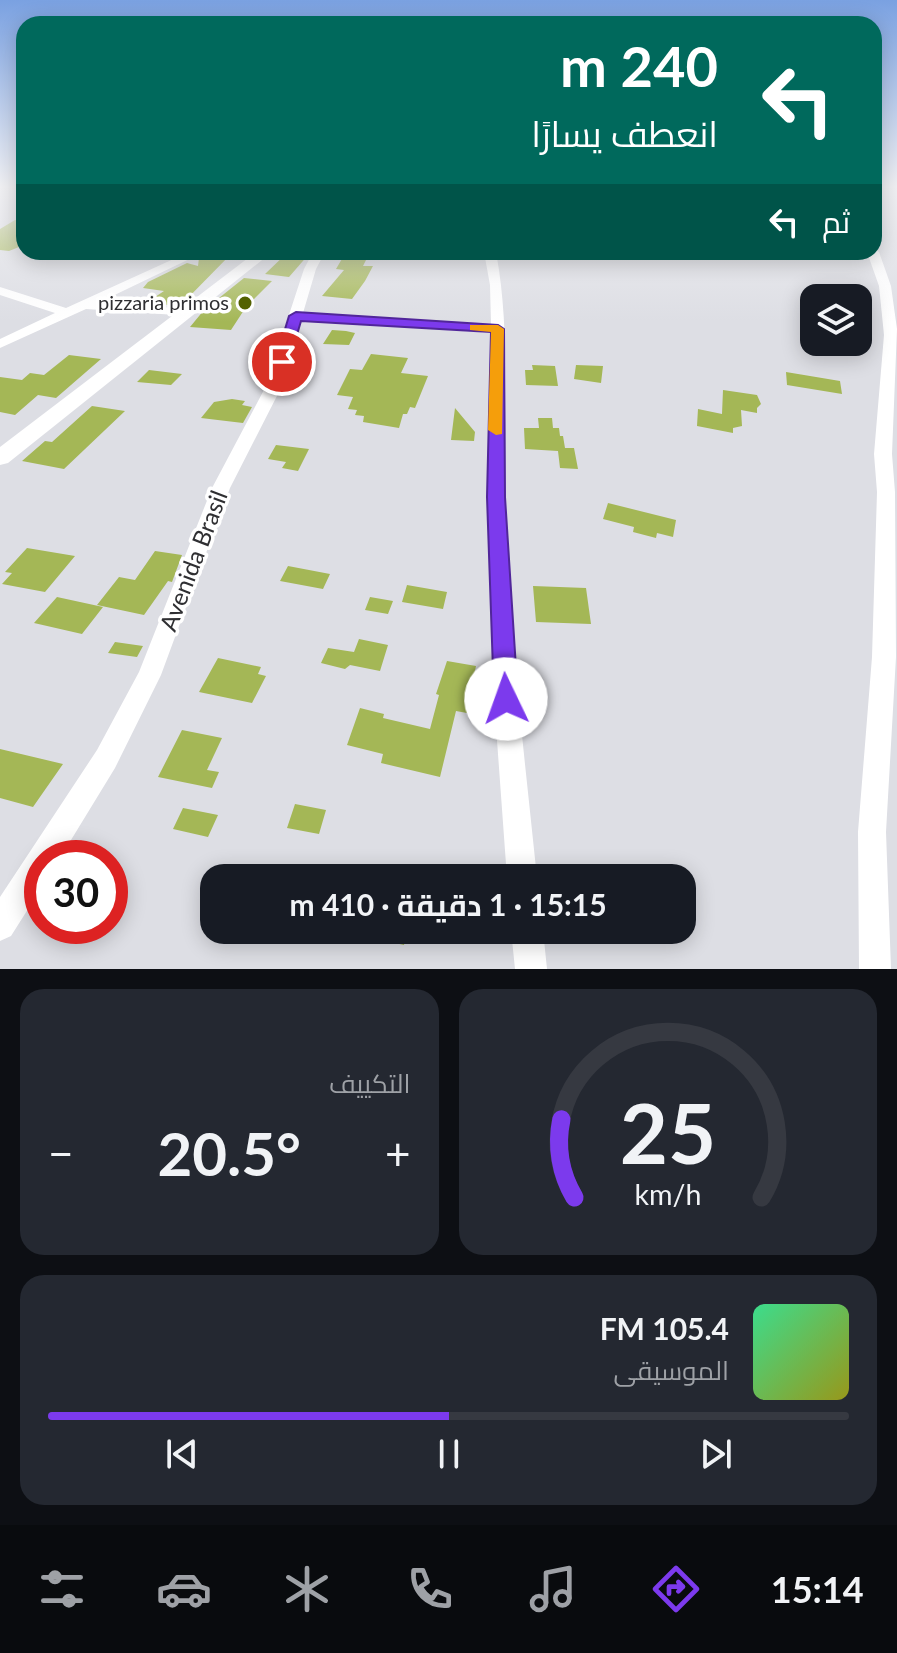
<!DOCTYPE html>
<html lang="ar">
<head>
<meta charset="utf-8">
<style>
  body { margin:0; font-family:Lato,Cairo,sans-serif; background:#242831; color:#f1f3f6; direction:rtl; height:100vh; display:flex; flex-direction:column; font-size:30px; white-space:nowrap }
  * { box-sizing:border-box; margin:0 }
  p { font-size:26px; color:#9ea1a6 }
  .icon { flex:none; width:44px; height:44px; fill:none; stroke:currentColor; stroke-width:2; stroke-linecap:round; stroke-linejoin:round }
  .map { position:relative; height:969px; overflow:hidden; direction:ltr }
  .panel { display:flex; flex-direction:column; gap:20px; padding:20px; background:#0d0f14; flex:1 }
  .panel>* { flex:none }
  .guide { position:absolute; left:16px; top:16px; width:866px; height:244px; border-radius:24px; box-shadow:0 4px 20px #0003; direction:rtl; background:#00695c; color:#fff; overflow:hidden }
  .controls { position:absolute; left:800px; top:284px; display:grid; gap:16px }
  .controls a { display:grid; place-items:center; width:72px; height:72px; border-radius:16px; background:#171b24; box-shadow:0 4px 20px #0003; font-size:40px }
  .speed { position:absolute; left:24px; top:840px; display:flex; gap:16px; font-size:40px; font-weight:700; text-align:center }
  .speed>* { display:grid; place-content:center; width:104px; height:104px; border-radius:50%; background:#171b24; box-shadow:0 4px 20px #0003; line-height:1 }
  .speed .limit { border:12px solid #d22; background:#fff; color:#111 }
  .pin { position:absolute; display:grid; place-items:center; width:68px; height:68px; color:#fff; margin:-34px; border:4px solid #fff; border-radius:50%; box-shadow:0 2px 8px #0007 }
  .me { position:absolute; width:88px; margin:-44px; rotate:357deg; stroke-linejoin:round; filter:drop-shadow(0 0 6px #0008) }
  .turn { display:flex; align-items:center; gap:28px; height:168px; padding:0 32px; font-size:36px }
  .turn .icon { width:104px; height:104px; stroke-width:2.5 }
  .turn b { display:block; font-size:56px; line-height:68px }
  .then { display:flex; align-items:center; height:76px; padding:0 32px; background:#0003; gap:16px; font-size:30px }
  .big { font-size:60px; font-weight:700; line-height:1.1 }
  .panel .widget { flex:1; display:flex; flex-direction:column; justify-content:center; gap:12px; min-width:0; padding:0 28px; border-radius:24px; background:#242831 }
  .panel .dial { align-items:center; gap:0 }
  .dial svg { height:208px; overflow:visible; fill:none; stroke:#363941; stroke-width:7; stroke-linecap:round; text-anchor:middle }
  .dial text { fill:#f1f3f6; stroke:none }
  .song { display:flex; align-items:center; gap:24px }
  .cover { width:96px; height:96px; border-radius:12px; background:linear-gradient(135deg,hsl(150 70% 55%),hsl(60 70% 35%)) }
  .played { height:8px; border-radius:4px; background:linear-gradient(90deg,#7c3aed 50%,#363941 50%) }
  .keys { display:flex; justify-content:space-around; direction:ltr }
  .heat { display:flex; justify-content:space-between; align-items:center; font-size:44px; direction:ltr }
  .panel .tiles { flex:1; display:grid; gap:20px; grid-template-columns:1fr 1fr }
  .widget:last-child { grid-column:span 2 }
  .trip { position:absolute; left:200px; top:864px; width:496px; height:80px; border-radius:24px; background:#171b24; box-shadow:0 4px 20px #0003; font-weight:700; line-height:80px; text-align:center; direction:rtl }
  .tab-bar { display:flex; height:128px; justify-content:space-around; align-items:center; background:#090b0e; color:#9ea1a6 }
  .tab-bar .icon { width:56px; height:56px }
  .tab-bar .current { color:#7c3aed }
  .tab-bar b { font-size:36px; color:#f1f3f6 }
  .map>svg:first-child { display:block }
  .building { fill:#a4b756 }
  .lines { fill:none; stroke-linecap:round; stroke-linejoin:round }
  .street { fill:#fff; fill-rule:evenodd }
  .secondary { fill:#fff; fill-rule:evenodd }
  .route { fill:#7c3aed; stroke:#51269a; stroke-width:2 }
  .slow { fill:#f59e0b }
  .poi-dot { fill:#536101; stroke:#fff; stroke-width:3 }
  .labels { text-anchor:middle; stroke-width:7; stroke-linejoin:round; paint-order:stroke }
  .far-poi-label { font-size:20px; fill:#2f2f32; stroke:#fff; text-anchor:end }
  .street-label { font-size:24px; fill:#2f2f32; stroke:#fff }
</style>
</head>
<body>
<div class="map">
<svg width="897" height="969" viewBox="0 0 897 969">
  <rect width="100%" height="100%" fill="#dddee4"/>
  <path class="building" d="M15 220 24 221V245L9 251 0 250V229Z
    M207 252H233L180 306 146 303 164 291 143 288 148 282 187 263 198 266 199 258Z
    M288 252 309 254 289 277 265 274Z
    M346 252 369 254 363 266H373L365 281 352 299 322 296 344 270 336 269Z
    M244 278 272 281 246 307 231 330 190 327 204 310Z
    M332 330 346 331 355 333 349 345 323 344Z
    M371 354 408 358 401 373 428 376 415 408 410 407 407 414H403L399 428 363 422 364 416 355 415 357 410 348 409 353 397 337 395 350 369 362 370Z
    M69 355 101 359 56 398 38 395 15 415 0 412V377L22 380 30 373 44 375Z
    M532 365 555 366 558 386 526 385 525 370H533Z
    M576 365 603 366 601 383 574 379Z
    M149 370 182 374 171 385 137 382Z
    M786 372 840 381 842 394 787 385Z
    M723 390 757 395 761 404 757 408V413L741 410 742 426 733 428V433L697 426 698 409 722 414Z
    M232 399 245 401 242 405 252 407 243 423 201 418 214 402Z
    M92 406 125 411 64 469 22 461 45 441 52 442Z
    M455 408 475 432 474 441 451 440Z
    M538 418H552L553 428H559L560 436H563L565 448H574L578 469 560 468 558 451 525 449 524 428H539Z
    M276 445 309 449 298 471 282 468 286 462 268 459Z
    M608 503 676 520 673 537 657 533 656 538 633 532 634 527 603 519Z
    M27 548 75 556 45 592 2 584 12 573 5 572Z
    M155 551 182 555 172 582 168 581 144 615 97 605 119 577 135 580Z
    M288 566 330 574 323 589 280 581Z
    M407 585 447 592 443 609 402 602Z
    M533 586 586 588 591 624 536 622Z
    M57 597 103 607 82 634 34 623Z
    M370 597 393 601 388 614 365 610Z
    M359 639 388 645 380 671 350 665 345 669 321 663 328 648 354 652Z
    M115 642 143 646 137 657 108 653Z
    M218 658 261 667 258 674 266 676 252 703 199 692Z
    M447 661 476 666 473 680H478L467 713 456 711 440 777 381 763 383 754 347 745 360 708 384 714 383 718 430 729 439 695 436 694Z
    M182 730 222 738 207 770 219 772 212 788 158 777Z
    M0 749 63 764 33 807 0 798Z
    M295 804 326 810 319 834 287 828Z
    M183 808 218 815 208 837 173 829Z
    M360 930H407L404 945 359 935Z"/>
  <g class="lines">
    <path class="street" d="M874 249 879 252 891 286 897 329 892 454 895 492 896 657 886 832 891 969H859L858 832 872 657 877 492 874 454 884 335 879 286 867 252H874Z
      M189 252H204L100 302 186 309 191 310V316L86 309 0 348V339L55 313 0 295V287L66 308Z
      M313 252H325L316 269 303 313 491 325 490 285 484 252H496C511 332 503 414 505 495 508 623 524 751 537 878H507L494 699 487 497 491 333 301 320 281 388 230 488 161 675 115 768 60 858H42V887L11 936 0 941V897L97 750 139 672 212 488 265 388 304 269Z
      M511 930H543L547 969H515Z"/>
    <path class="secondary" d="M256 252H272L8 463 0 465V447Z"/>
  </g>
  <linearGradient id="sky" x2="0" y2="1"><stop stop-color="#7aa1e1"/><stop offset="0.58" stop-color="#f0f0f3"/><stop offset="1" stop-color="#f0f0f3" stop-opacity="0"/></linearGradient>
  <rect width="897" height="322" fill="url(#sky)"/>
  <path class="route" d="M296 312 498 325 504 329 505 497 518 699 515 707 506 711 497 707 494 699 487 497 491 332 301 321 289 362 282 367 277 365 275 362 289 316Z"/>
  <path class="slow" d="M470 325H498L504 329 502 434 496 435 488 430 491 332 470 330Z"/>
  <circle class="poi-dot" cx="245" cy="303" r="8"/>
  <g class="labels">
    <g class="far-poi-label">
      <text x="229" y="310">pizzaria primos</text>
    </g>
    <g class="street-label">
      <text transform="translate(194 561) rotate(-69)" y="8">Avenida Brasil</text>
    </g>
  </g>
</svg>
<div class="controls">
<a><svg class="icon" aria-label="layers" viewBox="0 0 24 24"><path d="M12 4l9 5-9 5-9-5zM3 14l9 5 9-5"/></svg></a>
</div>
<div class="speed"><div class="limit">30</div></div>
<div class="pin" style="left:282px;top:362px;background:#d93025"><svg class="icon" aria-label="arrive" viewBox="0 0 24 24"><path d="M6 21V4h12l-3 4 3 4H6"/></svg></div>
<svg class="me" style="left:506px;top:699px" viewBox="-20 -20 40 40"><circle r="19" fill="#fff"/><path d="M0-13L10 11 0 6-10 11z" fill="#7c3aed"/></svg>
<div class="trip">15:15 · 1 دقيقة · 410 m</div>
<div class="guide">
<div class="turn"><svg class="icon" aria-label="left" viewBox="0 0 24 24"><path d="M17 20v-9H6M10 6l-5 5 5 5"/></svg><div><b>240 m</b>انعطف يسارًا</div></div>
<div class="then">ثم<svg class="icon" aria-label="left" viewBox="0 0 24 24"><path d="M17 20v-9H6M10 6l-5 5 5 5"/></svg></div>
</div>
</div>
<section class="panel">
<div class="tiles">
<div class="widget dial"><svg viewBox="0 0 100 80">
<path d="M14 69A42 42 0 1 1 86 69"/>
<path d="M14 69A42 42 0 0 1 9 39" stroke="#7c3aed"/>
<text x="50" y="56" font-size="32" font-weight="700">25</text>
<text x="50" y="72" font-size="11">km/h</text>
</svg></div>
<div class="widget"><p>التكييف</p>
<div class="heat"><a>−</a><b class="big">20.5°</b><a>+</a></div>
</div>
<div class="widget">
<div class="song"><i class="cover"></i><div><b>105.4 FM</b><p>الموسيقى</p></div></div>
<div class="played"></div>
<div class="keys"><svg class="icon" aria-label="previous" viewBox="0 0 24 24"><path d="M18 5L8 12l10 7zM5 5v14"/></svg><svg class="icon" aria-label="pause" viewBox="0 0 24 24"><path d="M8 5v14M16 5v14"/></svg><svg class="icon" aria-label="next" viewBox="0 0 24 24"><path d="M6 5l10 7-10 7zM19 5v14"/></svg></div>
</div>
</div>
</section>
<nav class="tab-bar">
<b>15:14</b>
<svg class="icon current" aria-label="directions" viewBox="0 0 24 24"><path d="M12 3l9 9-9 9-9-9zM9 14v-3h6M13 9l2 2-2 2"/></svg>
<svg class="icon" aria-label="music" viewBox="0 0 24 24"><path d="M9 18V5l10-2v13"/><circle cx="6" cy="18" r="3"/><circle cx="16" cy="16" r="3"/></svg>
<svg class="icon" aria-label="phone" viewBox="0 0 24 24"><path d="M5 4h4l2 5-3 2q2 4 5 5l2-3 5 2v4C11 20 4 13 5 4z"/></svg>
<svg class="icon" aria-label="climate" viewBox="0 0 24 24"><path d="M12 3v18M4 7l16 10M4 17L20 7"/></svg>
<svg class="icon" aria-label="car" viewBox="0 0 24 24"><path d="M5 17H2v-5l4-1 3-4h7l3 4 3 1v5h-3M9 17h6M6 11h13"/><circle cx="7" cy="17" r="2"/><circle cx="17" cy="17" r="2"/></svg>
<svg class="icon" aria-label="filters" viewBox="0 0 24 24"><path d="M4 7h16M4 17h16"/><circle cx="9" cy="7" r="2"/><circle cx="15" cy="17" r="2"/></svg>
</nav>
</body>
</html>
